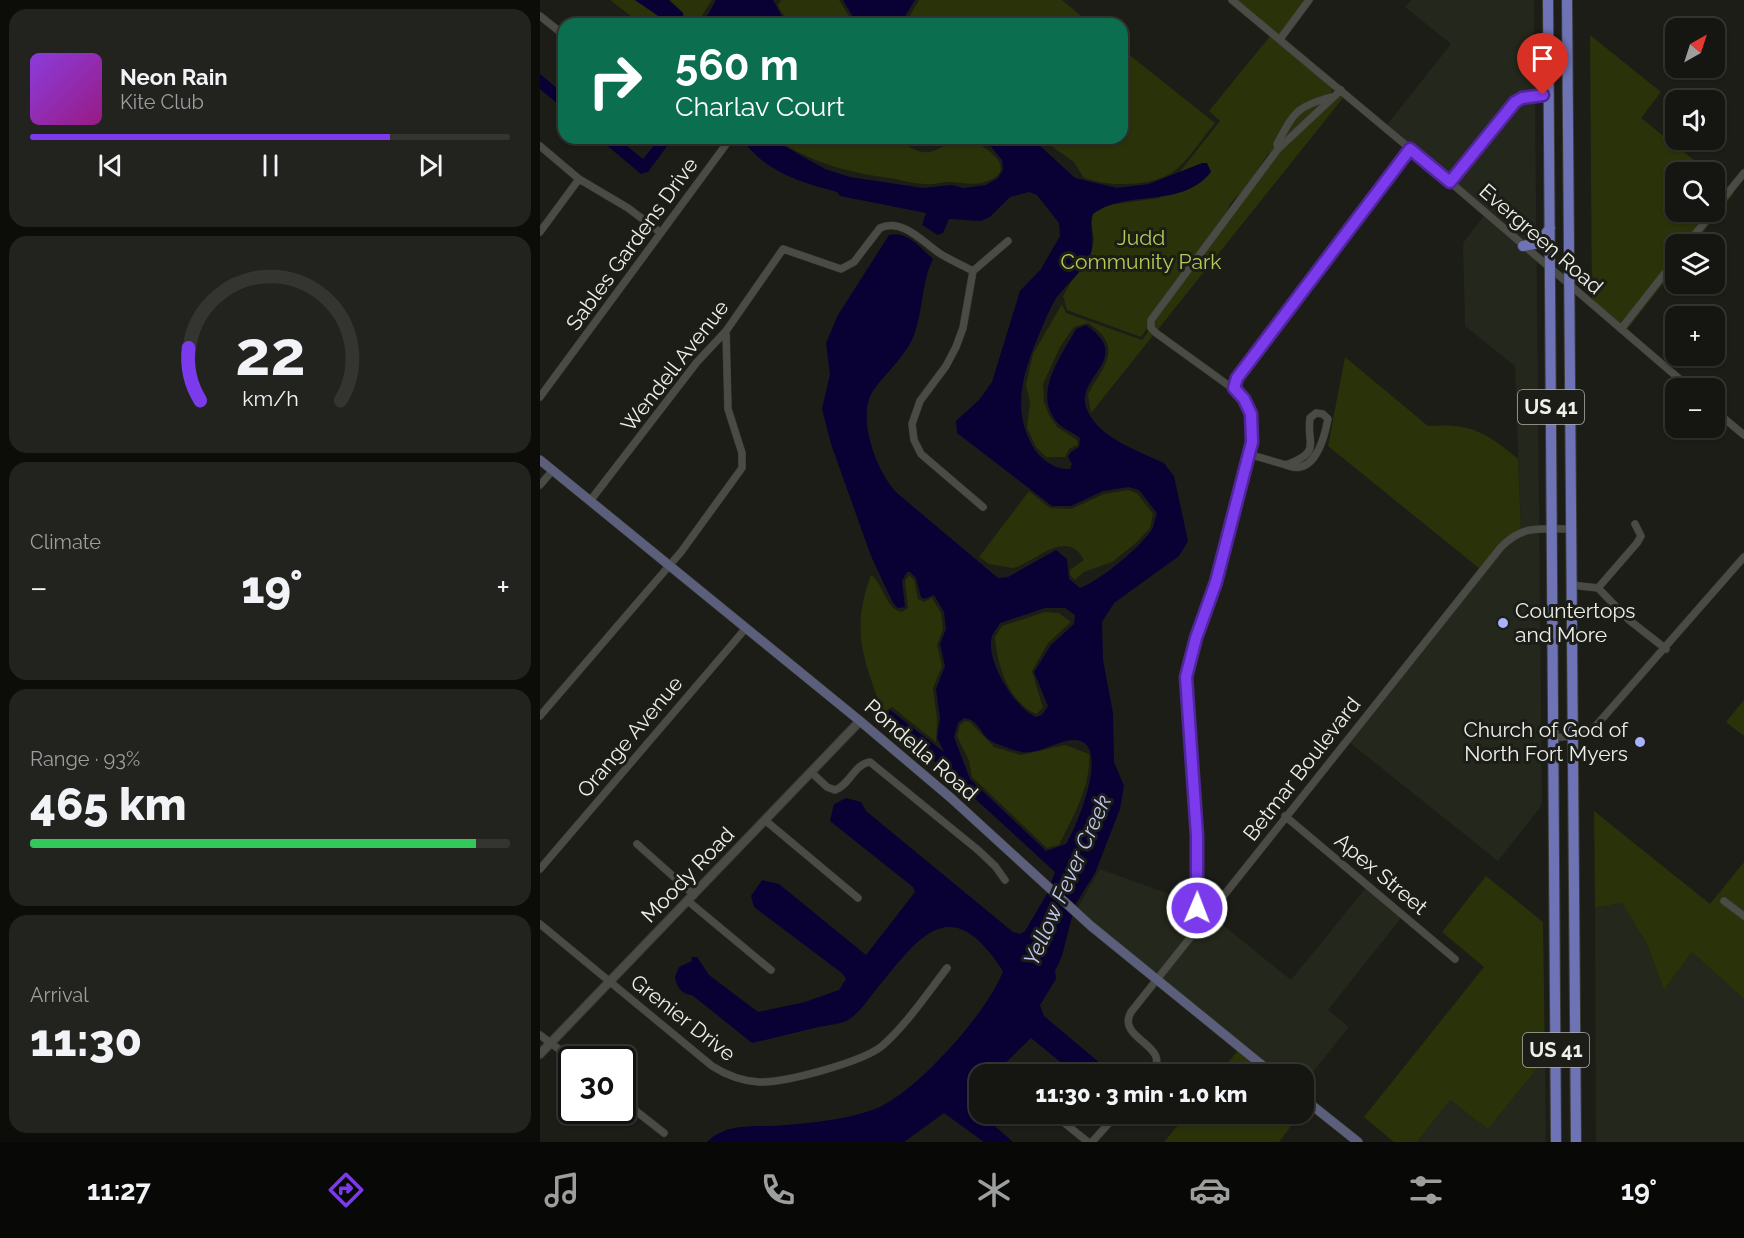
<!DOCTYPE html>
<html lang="en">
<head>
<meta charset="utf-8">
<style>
  body { margin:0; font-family:Raleway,sans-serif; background:#22231f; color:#f1f3f6; height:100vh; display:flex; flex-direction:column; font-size:22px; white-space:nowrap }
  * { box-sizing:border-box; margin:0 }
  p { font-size:20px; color:#9d9f9f }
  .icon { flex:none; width:33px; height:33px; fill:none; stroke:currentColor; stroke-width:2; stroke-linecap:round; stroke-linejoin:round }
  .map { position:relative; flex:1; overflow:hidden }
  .side { display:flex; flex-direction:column; gap:9px; padding:9px; background:#0c0c09; width:540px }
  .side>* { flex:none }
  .top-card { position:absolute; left:18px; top:18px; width:570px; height:126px; border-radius:18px; box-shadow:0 2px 4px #0004,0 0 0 2px #343531; background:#0b6e4f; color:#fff; overflow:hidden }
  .needle { width:39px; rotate:39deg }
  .controls { position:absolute; left:1125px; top:18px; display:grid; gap:12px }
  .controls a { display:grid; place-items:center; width:60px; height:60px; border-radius:12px; background:#151611; box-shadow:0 2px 4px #0004,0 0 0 2px #343531; font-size:30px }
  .speed { position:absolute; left:18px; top:1046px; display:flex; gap:12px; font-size:30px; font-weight:700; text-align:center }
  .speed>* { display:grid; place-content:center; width:78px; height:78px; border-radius:50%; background:#151611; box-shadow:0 2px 4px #0004,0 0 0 2px #343531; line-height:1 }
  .speed .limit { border:3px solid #111; border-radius:9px; background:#fff; color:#111 }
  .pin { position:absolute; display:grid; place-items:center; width:51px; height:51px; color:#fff; margin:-62px -26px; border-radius:50% 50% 50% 0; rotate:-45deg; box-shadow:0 0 6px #0007 }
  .pin .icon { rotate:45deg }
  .me { position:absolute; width:66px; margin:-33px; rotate:1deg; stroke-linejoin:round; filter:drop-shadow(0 0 4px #0008) }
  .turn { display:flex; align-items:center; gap:21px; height:126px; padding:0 18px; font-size:27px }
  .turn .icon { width:78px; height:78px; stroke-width:2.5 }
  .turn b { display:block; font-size:42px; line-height:51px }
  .big { font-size:45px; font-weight:800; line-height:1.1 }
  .side .card { flex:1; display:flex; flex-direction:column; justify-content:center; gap:9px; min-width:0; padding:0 21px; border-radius:18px; background:#22231f }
  .side .dial { align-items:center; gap:0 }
  .dial svg { height:156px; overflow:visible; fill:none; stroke:#343531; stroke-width:7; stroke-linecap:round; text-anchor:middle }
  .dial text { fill:#f1f3f6; stroke:none }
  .song { display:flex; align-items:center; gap:18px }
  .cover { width:72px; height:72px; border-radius:9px; background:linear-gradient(135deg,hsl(270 70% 55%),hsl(310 70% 35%)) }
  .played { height:6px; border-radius:3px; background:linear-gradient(90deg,#7c3aed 75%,#343531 75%) }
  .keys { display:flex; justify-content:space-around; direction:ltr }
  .heat { display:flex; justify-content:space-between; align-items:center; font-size:33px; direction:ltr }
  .charge { height:9px; border-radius:4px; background:linear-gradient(90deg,#34c759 93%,#343531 0) }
  .trip { position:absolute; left:429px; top:1064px; width:345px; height:60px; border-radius:18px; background:#151611; box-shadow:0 2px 4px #0004,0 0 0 2px #343531; font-weight:800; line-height:60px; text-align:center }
  .menu { display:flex; height:96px; justify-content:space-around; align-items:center; background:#080907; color:#9d9f9f }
  .menu .icon { width:42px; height:42px }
  .menu .current { color:#7c3aed }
  .menu b { font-size:27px; color:#f1f3f6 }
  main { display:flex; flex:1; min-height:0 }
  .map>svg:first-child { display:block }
  .built { fill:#24271b }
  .green { fill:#2a320a }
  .water { fill:#090134; fill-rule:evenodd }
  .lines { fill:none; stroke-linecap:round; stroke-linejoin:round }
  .minor-casing { stroke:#393b37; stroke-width:8 }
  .tertiary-casing { stroke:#393b37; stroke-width:10 }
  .secondary-casing { stroke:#393b37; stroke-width:10 }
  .primary-casing { stroke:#393b37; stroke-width:12 }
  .minor { stroke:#494b44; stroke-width:7 }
  .tertiary { stroke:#494b44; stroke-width:8 }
  .secondary { stroke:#5b5f7c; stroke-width:9 }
  .primary { stroke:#6d73b4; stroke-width:10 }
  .route-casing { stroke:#51269a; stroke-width:15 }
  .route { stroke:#7c3aed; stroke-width:10 }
  .poi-dot { fill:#a7b1fc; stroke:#1c1d17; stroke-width:2 }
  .labels { text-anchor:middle; stroke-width:6; stroke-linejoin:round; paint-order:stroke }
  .shield { fill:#1c1d17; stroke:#aeb0ab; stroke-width:1.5 }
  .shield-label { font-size:20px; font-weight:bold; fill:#edefea }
  .park-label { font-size:21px; fill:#b4cc54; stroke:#1c1d17 }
  .street-label { font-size:21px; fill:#edefea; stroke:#1c1d17 }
  .poi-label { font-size:21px; fill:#edefea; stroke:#1c1d17; text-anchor:start }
  .water-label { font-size:22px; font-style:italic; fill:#bfc6f0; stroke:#1c1d17 }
</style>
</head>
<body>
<main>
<section class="side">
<div class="card">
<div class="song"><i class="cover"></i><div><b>Neon Rain</b><p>Kite Club</p></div></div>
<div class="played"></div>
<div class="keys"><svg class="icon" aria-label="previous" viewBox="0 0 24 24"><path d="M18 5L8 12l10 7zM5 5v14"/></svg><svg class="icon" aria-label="pause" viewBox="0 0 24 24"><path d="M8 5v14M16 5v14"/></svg><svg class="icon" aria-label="next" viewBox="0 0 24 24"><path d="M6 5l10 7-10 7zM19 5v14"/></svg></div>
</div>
<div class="card dial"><svg viewBox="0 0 100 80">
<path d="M14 69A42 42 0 1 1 86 69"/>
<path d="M14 69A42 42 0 0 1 8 42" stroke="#7c3aed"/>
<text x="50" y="56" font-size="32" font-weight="700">22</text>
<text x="50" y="72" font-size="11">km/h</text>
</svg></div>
<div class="card"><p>Climate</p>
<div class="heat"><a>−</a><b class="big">19°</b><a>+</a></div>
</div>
<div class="card"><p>Range · 93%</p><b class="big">465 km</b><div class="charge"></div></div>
<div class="card"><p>Arrival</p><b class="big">11:30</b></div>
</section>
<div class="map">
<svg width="1204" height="1142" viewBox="0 0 1204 1142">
  <rect width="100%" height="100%" fill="#1c1d17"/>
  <path class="built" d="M871 0H994L1002 805 958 861 809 742 935 575 981 532 975 366 925 326 923 243 947 212 846 126 911 44 865 7Z
    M560 869 657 904 751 980 829 884 865 913 788 1010 809 1027 764 1083V1074H739L537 909Z
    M1082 903 1107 944 1124 990 1152 952 1204 999V1142H1056L1055 908Z
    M1005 1059 1006 1142H877L910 1100 948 1129Z"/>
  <path class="green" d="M70 0H95L130 24H101Z
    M129 0H172C163 12 162 24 144 24L143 13Z
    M241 0H299L314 24H279L267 19C253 23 243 19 238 5Z
    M379 0H522L551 24H365Z
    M696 0H773L744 39 807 93 551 413 548 394C565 364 584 347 548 323L534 327 520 347 503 384 504 402 509 415 517 427 537 440 538 445 529 449 525 457H506L496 447 487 428 490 402 486 385 493 354 522 304 526 313 602 340 611 328 618 311 730 156 784 107 796 90Z
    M731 35 791 86 793 90 782 105 738 149 728 154 706 187 690 204 683 220 601 337 527 310 523 296 554 240 551 220 553 207 619 198 680 121 669 111Z
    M1050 35 1121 92 1101 118 1169 172H1136V212H1174L1175 177 1194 193 1154 244H1136L1135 268 1086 331 1052 304Z
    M582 49 675 123C663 137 652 155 639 167 618 188 569 187 544 178L534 162 500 138H582Z
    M235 138H357C394 167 393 144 427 138 443 145 483 169 445 182 433 186 422 182 409 182 402 182 394 185 386 184 376 184 365 181 355 179 311 173 272 164 235 138Z
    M805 357 888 426C931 423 946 432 978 459L981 532 940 569 788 446Z
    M588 490 597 493 613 514 610 528 597 542 572 562 544 572 535 580 530 575V570L544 560C526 526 493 564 473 568L449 564 439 557 489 491 510 508 531 509 564 494Z
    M331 575C344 584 345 609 362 612L368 608 365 581 369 575 374 580 378 599 384 602 392 598 401 613 403 629 397 645 402 666 393 688 397 719 396 742 352 707 343 713C324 660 310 631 331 575Z
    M505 612 519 613 531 622 508 643 492 671 503 708 496 714C468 701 457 665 455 637L462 626Z
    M1204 700V736L1186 722Z
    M425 721 430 722 454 747 481 755 525 745 549 754C551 786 533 817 519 845L507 848 432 777 429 761 417 736 420 725Z
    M1054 811 1170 904 1204 862V999L1152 952 1124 990 1107 944 1082 903 1055 908Z
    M946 876 1003 922 1005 1059 948 1129 910 1100 877 1142H854L824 1117 944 967 902 932Z
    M698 1050 727 1074H679Z
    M648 1113H761L739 1142H624Z"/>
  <path class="water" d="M95 0H129L143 13 144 24H130Z
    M176 0H233L244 20 255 24H218L208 16 195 17 189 24H163Z
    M303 0H375L360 24H317Z
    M0 74 24 94V109L0 89Z
    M58 138H77L103 159 120 138H133L108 172 101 174Z
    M201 138H230L285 169 310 177 383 188 411 185 424 188 446 185 458 178 463 170 462 160 448 143 435 138H485L499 145 535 178 577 188 609 184 662 163H667L671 172C640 210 589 188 553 214 548 229 557 242 549 258 541 273 527 284 517 297 510 307 506 319 501 330 485 367 471 405 491 443 498 458 514 470 530 469L532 464 528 457 531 452 539 447 540 438C534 433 527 431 521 426 489 397 521 357 536 329L546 325C597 360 530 377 548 412 561 439 599 451 624 463L634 476 648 541 639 556 574 603 562 622 563 660 573 713 574 762 584 786 580 809 555 873 535 905 522 956 515 971 516 979 500 1005 504 1016 573 1074H535L491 1038 454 1074H440L439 1088 427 1102 473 1142H444L404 1113 364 1142H167C188 1121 217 1128 245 1125 273 1123 308 1119 335 1109 375 1094 449 1011 463 971 410 889 379 937 335 991 327 1001 318 1015 306 1021 299 1024 288 1025 279 1027 257 1032 235 1038 212 1043L152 995C142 995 136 986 135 977L139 967 152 961 151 957H157L169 975 218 1012 265 1002 299 990 306 979 303 974 214 907 211 896 222 880 239 884 326 955 375 892 373 887 290 821 294 804 306 798 321 802 326 811 473 932 480 934 485 931 507 894 515 872 346 717 350 710 404 752 397 738 400 718 396 689 405 666 400 644 406 629 404 612 394 595 384 599 381 597 376 578 370 572H367L362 581 365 607 358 608 353 603 331 556 291 444 282 409 290 374 286 343 298 315 349 235C368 231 379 247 393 259 382 280 383 311 374 335 364 361 336 380 329 399 320 427 338 473 357 493L458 578 468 577 516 550 527 559 529 579 540 588C561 580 598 549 611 531 614 526 615 519 617 513L599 490 589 487 563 491 531 506H512L417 433 416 421 439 400 452 382 480 291 501 269 520 236 519 223 497 195 489 192 470 197 450 217 441 221 409 219 403 233 398 235 382 225 386 213 300 196 297 192C259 182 225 172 201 138ZM505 608H525L535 615 534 624 511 645 494 672 508 706 502 715 496 717C474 707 445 660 452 636 454 632 458 627 460 623ZM424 718C437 720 439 729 447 738 452 743 473 750 481 752 499 755 517 740 534 740 573 740 537 827 526 844L506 851 430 779 414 737 418 723Z"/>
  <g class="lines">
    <defs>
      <path id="minor" d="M692 0 910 182 1150 388
        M0 16 24 35
        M740 39 769 0
        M0 146 39 179 88 208 121 233
        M738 149 737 144C754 113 755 107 791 97
        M910 182 975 102 982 98 1009 94
        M1174 210 1204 173
        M0 232 39 179
        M1147 244 1173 212
        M1081 329 1136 259
        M694 388 701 371 870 149
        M0 397 190 139
        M1174 410 1204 435
        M776 413 783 414 788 419C784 440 774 477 746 465 783 451 766 444 770 418Z
        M708 454 746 465
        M0 485 13 470
        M50 501 157 362 186 331 243 249 301 269 314 262 340 228C362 218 382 241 399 253 410 260 422 265 433 271
        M443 507 381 454 374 440 372 424 380 401 406 366 416 347 423 328 433 271 468 241
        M1031 585 1058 588 1089 620 1126 649
        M1058 588 1097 543 1101 536 1095 524
        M0 716 141 552 202 468V453L188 409 186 331
        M1013 738 1032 736 1054 728 1204 557
        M272 773 287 787 295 790C310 785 314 764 330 762L438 850 455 866 465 880
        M745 816 915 959
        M226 821 318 898
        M97 844 154 895
        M0 869 206 628
        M148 901 231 970
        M1184 901 1204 916
        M0 924 172 1066C186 1075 202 1081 219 1082 245 1083 322 1062 342 1046 366 1025 387 994 407 968
        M656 930 657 836 646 677 651 652 676 582 713 428 708 405 699 393 616 333 611 328V320L738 149 801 90
        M0 1035 32 1059
        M611 1074C635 1045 575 1040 591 1012L961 547C984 524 1001 529 1031 529
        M82 1100 124 1133
        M512 1113 548 1142
        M552 1142 578 1113"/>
      <path id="tertiary" d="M0 1054 320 721"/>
      <path id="secondary" d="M0 460 320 721 411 798 551 926 733 1074
        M764 1099 818 1142"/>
      <path id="primary" d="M1008 0 1016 1142
        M1027 0 1036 1142
        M983 246 999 243 1010 228"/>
    </defs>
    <use href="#minor" class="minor-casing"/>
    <use href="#tertiary" class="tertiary-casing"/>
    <use href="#secondary" class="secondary-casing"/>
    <use href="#primary" class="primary-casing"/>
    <use href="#minor" class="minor"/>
    <use href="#tertiary" class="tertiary"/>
    <use href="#secondary" class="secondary"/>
    <use href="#primary" class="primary"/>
  </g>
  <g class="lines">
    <defs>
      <path id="route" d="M657 908V836L646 677 656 638 676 582 712 442 711 414 704 399 694 388 697 378 870 149 910 182 975 102 982 98 1003 95"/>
    </defs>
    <use href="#route" class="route-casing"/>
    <use href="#route" class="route"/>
  </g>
  <g class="poi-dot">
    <circle cx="963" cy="623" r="6"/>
    <circle cx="1100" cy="742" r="6"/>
  </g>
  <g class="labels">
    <g class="shield">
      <rect x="978" y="390" width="66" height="34" rx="4.5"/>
      <rect x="983" y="1033" width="66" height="34" rx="4.5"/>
    </g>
    <g class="shield-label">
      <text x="1011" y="414">US 41</text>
      <text x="1016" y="1057">US 41</text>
    </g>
    <g class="park-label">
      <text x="601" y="245">Judd<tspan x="601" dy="24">Community Park</tspan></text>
    </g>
    <g class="street-label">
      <text transform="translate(1001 239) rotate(41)" y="7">Evergreen Road</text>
      <text transform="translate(92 244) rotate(-54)" y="7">Sables Gardens Drive</text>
      <text transform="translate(135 366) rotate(-52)" y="7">Wendell Avenue</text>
      <text transform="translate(90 737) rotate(-50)" y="7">Orange Avenue</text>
      <text transform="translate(381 750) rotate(41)" y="7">Pondella Road</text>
      <text transform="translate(762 769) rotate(-52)" y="7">Betmar Boulevard</text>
      <text transform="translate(841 874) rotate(40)" y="7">Apex Street</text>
      <text transform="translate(148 875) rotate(-46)" y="7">Moody Road</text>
      <text transform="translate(143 1018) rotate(38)" y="7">Grenier Drive</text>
    </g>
    <g class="poi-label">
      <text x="975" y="618">Countertops<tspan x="975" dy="24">and More</tspan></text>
      <text x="1088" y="737" text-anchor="end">Church of God of<tspan x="1088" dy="24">North Fort Myers</tspan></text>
    </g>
    <g class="water-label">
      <text transform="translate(527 880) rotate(-66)" y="8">Yellow Fever Creek</text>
    </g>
  </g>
</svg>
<div class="controls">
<a><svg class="needle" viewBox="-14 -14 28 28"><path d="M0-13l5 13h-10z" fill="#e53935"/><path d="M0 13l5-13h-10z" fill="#9d9f9f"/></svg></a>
<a><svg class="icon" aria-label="sound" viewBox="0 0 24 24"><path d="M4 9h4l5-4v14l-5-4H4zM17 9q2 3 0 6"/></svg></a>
<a><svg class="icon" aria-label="search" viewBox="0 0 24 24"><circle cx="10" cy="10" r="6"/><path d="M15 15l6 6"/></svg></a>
<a><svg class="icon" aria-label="layers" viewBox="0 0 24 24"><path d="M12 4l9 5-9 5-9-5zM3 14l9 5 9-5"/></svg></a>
<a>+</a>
<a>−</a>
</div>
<div class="speed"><div class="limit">30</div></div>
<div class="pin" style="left:1003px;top:95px;background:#d93025"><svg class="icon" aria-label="arrive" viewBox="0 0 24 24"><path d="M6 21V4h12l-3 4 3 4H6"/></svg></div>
<svg class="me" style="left:657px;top:908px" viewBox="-20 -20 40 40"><circle r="17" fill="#7c3aed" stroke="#fff" stroke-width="3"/><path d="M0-11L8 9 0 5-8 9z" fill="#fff"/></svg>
<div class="trip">11:30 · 3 min · 1.0 km</div>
<div class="top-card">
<div class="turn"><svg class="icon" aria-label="right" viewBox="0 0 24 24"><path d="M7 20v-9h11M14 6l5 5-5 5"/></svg><div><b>560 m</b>Charlav Court</div></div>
</div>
</div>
</main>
<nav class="menu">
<b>11:27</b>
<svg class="icon current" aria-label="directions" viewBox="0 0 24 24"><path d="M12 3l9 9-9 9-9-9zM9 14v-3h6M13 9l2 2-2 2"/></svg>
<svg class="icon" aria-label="music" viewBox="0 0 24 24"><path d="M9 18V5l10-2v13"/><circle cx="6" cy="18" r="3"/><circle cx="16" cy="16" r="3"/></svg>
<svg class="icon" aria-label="phone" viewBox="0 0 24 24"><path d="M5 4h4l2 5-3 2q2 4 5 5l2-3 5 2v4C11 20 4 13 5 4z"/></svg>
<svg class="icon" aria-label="climate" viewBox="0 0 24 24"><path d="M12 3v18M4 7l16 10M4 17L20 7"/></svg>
<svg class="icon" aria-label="car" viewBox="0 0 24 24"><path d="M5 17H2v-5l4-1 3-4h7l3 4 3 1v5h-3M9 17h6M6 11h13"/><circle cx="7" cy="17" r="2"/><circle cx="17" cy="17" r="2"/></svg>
<svg class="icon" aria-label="filters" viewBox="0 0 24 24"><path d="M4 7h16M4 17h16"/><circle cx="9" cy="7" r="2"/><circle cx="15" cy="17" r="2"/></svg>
<b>19°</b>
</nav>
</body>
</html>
